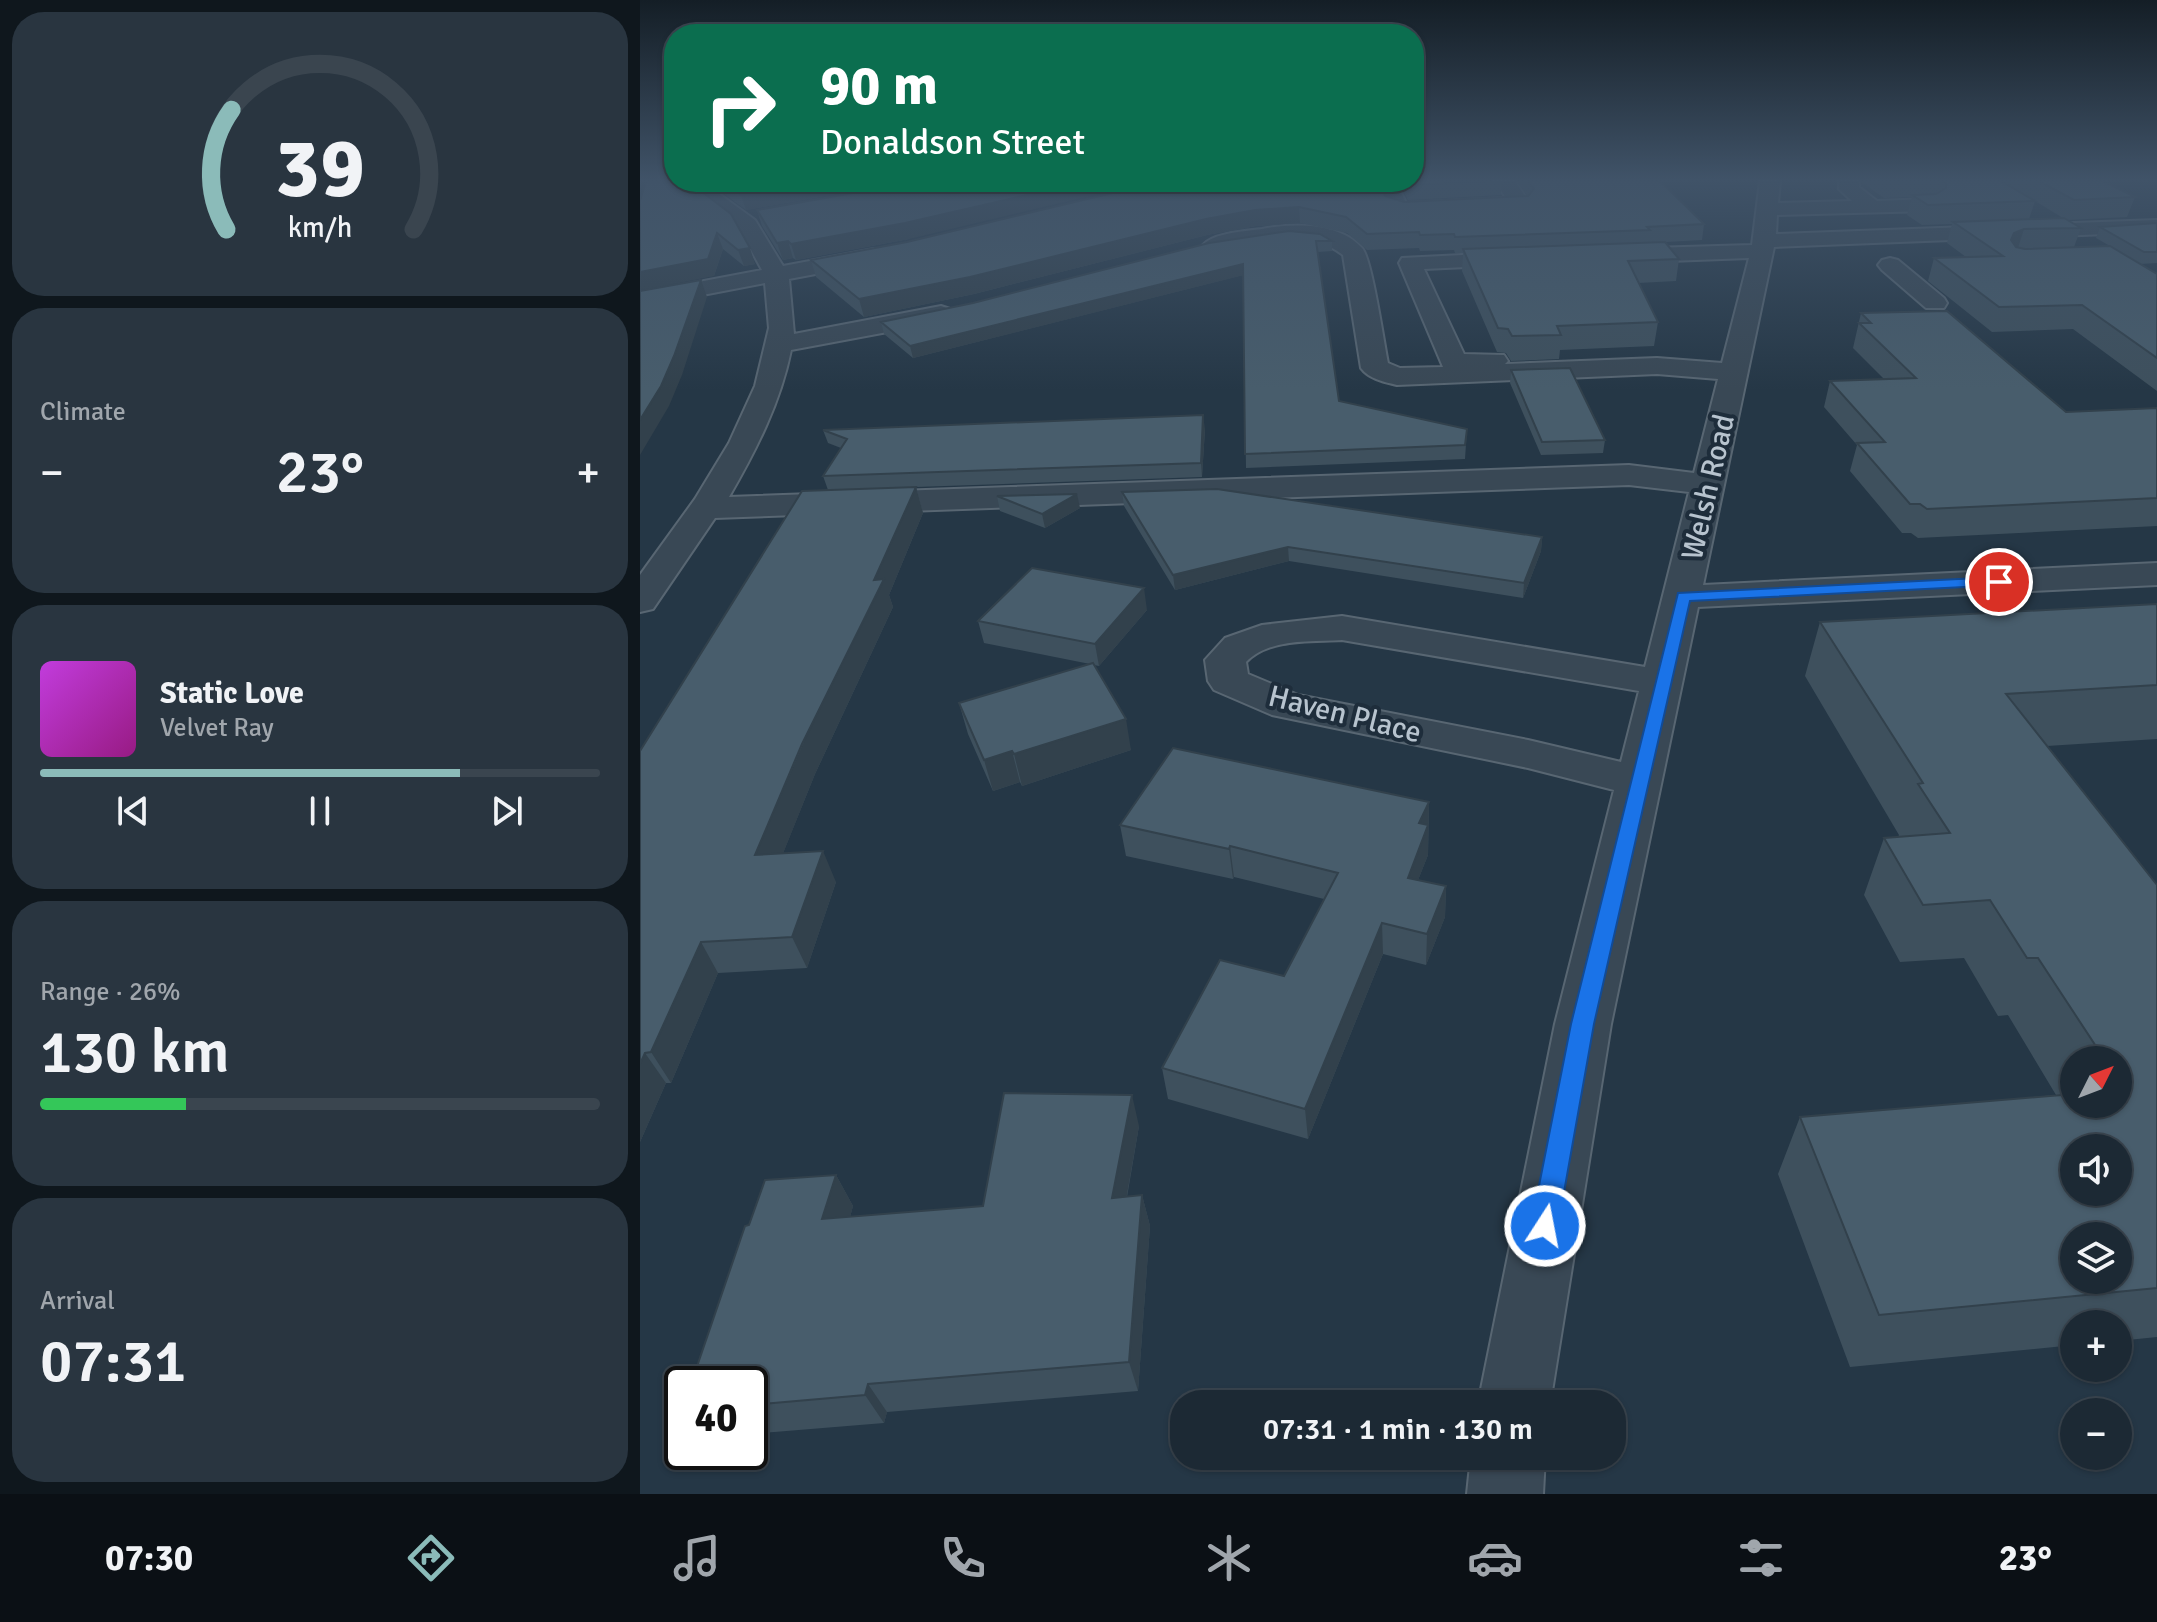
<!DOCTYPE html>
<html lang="en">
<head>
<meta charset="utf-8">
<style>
  body { margin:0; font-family:Signika,sans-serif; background:#293540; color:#f1f3f6; height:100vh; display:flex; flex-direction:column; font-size:30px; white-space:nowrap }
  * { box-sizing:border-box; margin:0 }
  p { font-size:26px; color:#a0a6ac }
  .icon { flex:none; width:44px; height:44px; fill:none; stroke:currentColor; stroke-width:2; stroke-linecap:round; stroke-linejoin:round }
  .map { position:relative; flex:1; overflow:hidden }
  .side { display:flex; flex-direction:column; gap:12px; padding:12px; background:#0f171d; width:640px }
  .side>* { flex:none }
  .top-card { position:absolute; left:24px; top:24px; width:760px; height:168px; border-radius:32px; box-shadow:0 2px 6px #0004,0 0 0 2px #3a454f; background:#0b6e4f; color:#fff; overflow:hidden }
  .needle { width:52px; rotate:48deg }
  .buttons { position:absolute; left:1420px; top:1046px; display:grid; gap:16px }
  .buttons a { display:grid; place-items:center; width:72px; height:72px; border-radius:50%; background:#1c2934; box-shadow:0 2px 6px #0004,0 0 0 2px #3a454f; font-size:40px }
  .speed { position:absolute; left:24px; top:1366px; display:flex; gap:16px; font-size:40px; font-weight:700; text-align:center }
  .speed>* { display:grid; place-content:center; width:104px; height:104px; border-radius:50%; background:#1c2934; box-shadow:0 2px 6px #0004,0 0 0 2px #3a454f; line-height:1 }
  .speed .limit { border:4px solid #111; border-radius:12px; background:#fff; color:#111 }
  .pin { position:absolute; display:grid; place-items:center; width:68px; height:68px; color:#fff; margin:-34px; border:4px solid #fff; border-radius:50%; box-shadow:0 2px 8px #0007 }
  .me { position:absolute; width:88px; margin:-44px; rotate:11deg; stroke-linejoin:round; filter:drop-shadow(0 0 6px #0008) }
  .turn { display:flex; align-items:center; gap:28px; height:168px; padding:0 24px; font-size:36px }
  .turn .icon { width:104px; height:104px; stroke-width:2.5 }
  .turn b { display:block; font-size:56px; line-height:68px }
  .big { font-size:60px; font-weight:600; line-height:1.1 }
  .side .card { flex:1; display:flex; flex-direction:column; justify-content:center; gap:12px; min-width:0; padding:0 28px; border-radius:32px; background:#293540 }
  .side .dial { align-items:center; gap:0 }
  .dial svg { height:208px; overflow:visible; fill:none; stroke:#3a454f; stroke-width:7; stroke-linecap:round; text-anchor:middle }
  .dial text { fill:#f1f3f6; stroke:none }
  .song { display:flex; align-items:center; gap:24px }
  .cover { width:96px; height:96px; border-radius:12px; background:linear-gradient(135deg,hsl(290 70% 55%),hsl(310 70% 35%)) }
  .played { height:8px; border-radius:4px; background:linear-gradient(90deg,#8bbbb9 75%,#3a454f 75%) }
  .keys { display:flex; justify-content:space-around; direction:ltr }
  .heat { display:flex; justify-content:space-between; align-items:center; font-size:44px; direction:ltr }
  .charge { height:12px; border-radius:6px; background:linear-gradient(90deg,#34c759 26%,#3a454f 0) }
  .trip { position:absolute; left:530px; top:1390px; width:456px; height:80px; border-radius:32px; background:#1c2934; box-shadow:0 2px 6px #0004,0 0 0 2px #3a454f; font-weight:600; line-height:80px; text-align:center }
  .dock { display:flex; height:128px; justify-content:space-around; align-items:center; background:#0b1015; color:#a0a6ac }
  .dock .icon { width:56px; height:56px }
  .dock .active { color:#8bbbb9 }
  .dock b { font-size:36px; color:#f1f3f6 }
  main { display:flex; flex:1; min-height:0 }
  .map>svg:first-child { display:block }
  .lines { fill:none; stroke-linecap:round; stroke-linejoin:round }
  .minor-casing { stroke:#586672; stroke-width:4 }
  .minor { fill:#394855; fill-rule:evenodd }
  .wall { fill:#3e505d; fill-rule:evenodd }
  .shaded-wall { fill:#32414c }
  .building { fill:#485d6c; stroke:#32414c; stroke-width:2; fill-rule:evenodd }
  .route { fill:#1a73e8; stroke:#114b97; stroke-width:2 }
  .labels { text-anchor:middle; stroke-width:8; stroke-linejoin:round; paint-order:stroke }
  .street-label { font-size:30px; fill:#b7c3ce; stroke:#1e2d3b }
</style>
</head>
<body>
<main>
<section class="side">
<div class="card dial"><svg viewBox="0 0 100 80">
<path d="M14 69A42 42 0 1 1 86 69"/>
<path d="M14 69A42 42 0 0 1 16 23" stroke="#8bbbb9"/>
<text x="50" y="56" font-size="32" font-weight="700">39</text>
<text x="50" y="72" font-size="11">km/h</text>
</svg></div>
<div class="card"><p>Climate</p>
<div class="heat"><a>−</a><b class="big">23°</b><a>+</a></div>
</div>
<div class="card">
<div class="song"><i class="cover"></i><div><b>Static Love</b><p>Velvet Ray</p></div></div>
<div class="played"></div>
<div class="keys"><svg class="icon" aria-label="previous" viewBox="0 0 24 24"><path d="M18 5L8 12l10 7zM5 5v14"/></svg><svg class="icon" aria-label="pause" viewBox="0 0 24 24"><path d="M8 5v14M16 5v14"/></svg><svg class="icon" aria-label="next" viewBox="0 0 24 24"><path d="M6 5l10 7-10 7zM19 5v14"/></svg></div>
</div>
<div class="card"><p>Range · 26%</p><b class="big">130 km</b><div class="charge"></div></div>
<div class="card"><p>Arrival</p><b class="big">07:31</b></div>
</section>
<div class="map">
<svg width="1517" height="1494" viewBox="0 0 1517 1494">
  <rect width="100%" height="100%" fill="#253746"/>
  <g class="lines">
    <defs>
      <path id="minor" d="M855 181H875L890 204 887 208 765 215 748 210 736 182H756L766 203 866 198Z
        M1120 181H1140L1138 203 1212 201 1199 189V181H1219V187L1237 201 1289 199 1299 205 1289 211 1137 215 1136 234 1517 220V232L1134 247 1063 585 1517 563V585L1058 607 971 1024 910 1404H838L915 1024 974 790 888 768 632 715 574 690 568 681 565 660 585 638 622 625 702 616 1005 667 1049 492 989 485 75 518 13 609 0 612V575L55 499 89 443 115 386 129 328 125 283 0 307V293L122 270 99 228 40 182H63L115 220 143 266 234 249 242 251 245 256 242 261 234 263 149 279 154 334 301 306 310 309 314 314 310 319 301 322 151 350C140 404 116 450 89 497L989 465 1054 473 1078 379 1017 374 757 385C745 382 729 379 721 368L703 255C666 226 616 242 574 252L563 245C573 233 606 231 622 229 653 223 699 222 722 248 732 259 744 344 748 363L760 368 803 367 759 263 762 258 883 252 891 254 894 259 891 264 784 269 824 354 864 355 868 361 865 364 1017 358 1082 363 1109 258 976 263 968 261 965 256 968 251 976 249 1112 245ZM702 640 999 691 981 762 888 740 658 695 608 674 606 662C629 638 671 642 702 640Z
        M1250 258 1258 260 1304 298 1307 303 1304 308H1286L1242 270 1238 265 1242 260Z
        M831 1456H905L903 1494H827Z"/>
    </defs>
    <use href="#minor" class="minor-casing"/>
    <use href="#minor" class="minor"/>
  </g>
  <path class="wall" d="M34 181 115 264 104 266 83 249 74 276Z
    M861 181V195L768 200 759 182Z
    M877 181H1040L1021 182 1064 224 1062 240 1008 243 1039 259 1036 281 998 283 1018 322 1014 346 920 350 919 359 871 361 866 353 857 352 822 271 823 253H815L814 250 780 251 779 248 727 250 707 233 660 223 616 226 567 235 334 294 224 317 176 277 171 260 267 242 745 196 764 202 887 196Z
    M1220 181H1463L1495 197 1487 217 1428 220 1441 228 1434 247 1470 246 1456 238 1460 227 1517 223V263L1500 264 1517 274V391L1433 329 1352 332 1288 281 1294 258 1326 257 1307 243 1312 224 1282 225 1267 215 1272 197 1244 198ZM1395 201 1423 218 1389 219Z
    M68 182H262L106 210Z
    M117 210 269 239 156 260 153 258 143 260 122 226Z
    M692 241V251L678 252 699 401 827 429 825 459 606 468 603 275 273 358 244 334 241 322 333 303 569 243Z
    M1221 313 1426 412 1517 408V526L1278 538 1271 533H1262L1210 471 1217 445 1184 407 1190 381 1244 379 1213 348Z
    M871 370 965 440 963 453 901 455 870 383Z
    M565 429 562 477 276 487 283 513 249 595 253 607 175 774 143 853 196 882 167 968 78 973 31 1083H26L0 1142V751L188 490 183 476 201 448 188 443 183 430Z
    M482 492 902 537 901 551 883 598 649 561 535 590 484 506Z
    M357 496 440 508 405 528 360 511Z
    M1517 604V739L1407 746 1517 885V1337L1478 1341V1324H1434V1345L1210 1367 1138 1174 1160 1117 1416 1095 1368 1015 1358 1016 1324 958 1260 962 1224 895 1244 838 1258 837 1259 835 1165 676 1180 622ZM1434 1060H1478V1104H1434Z
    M507 610 459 666 454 665 491 750 382 786 380 782 353 791 328 734 319 703 450 664 344 643 338 621Z
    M789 802 788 855 778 880 806 886 805 917 786 965 743 954 668 1139 528 1099 522 1068 644 976 684 899 594 877 593 879 486 856 480 825Z
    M499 1126 487 1197 502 1195 510 1226 498 1391 247 1412 244 1423 110 1434 109 1225 196 1175 213 1206 210 1217 343 1206Z"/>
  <path class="shaded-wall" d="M174 182H262L106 210 101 195Z
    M443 182H508L269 239 156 260 151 244Z
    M659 207 660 223 616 226 567 235 334 294 224 317 219 299 566 219 615 210Z
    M1384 229 1377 251 1367 254 1374 233Z
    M77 233 83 249 74 276 0 291V272Z
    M148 241 153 258 143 260 137 243Z
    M110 248 115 264 104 266 98 250Z
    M603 264 604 275 273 358 270 346Z
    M61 280 67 297 42 375 29 406 0 455V420Z
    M563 415 565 429 562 477 561 463Z
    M276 487 283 513 249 595 253 607 175 774 130 886 115 855 234 580Z
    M437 494 440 508 405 528 402 514Z
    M902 537 901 551 883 598 884 583Z
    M648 547 649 561 535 590 533 575Z
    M504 588 507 610 459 666 455 644Z
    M486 719 491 750 382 786 374 754Z
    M372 751 380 782 353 791 344 760Z
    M789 802 788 855 767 908 768 878 779 823Z
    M590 846 594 877 593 879 589 849Z
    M183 851 196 882 167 968 152 937Z
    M806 886 805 917 786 965 787 934Z
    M742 923 743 954 668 1139 665 1109Z
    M61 942 78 973 31 1083 11 1052Z
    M5 1053 26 1083 0 1142V1064Z
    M492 1095 499 1126 481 1228 472 1198Z
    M196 1175 213 1206 201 1250 182 1219Z
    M502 1195 510 1226 498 1391 489 1362Z
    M228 1384 247 1412 244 1423 225 1395Z"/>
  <path class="building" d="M6 181 49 182 91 214 110 248 98 250 77 233 68 259 0 272V201Z
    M774 181H852L768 185 766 182H774Z
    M888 181H1020L1064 224 1007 227 1010 230 815 237 814 234 780 235 779 232 727 234 706 217 659 207 615 210 566 219 330 277 219 299 171 260 267 242 519 182H739L745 196 764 202 888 196 894 189Z
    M1302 181H1361L1395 201 1288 205 1272 195 1296 194 1306 188V183Z
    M1399 181H1463L1495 197 1434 200Z
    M83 182H174L101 195Z
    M275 182H443L265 223 151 244 148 241 137 243 117 210Z
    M1424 218 1441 228 1384 229 1374 233 1371 240 1376 247 1385 249 1470 246 1517 274V358L1442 305 1359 307 1294 258 1363 256 1313 222Z
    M1517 223V252H1504L1460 227Z
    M649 231 680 234 692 241H676L699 401 827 429 825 445 605 454 603 264 270 346 241 322 333 303 569 243Z
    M1025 242 1039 259 988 261 1018 322 917 326 921 335 872 336 868 329 858 328 823 249Z
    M61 280 34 356 21 386 0 420V291Z
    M1307 311 1426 412 1517 408V498L1287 509 1280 504H1270L1217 443 1245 442 1190 381 1276 378 1219 323H1231L1221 313Z
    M930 368 965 440 902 442 871 370Z
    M563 415 561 463 183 476 207 439 183 430Z
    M276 487 234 580 244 579 162 744 115 855 183 851 152 937 61 942 11 1052 5 1053 0 1064V751L162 491Z
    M577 489 902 537 884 583 648 547 533 575 482 492Z
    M437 494 402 514 357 496Z
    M392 568 504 588 455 644 338 621Z
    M1517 604V685L1366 694 1517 885V1288L1239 1315 1160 1117 1434 1094V1104H1478V1090L1484 1089 1478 1081V1060H1465L1398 958H1387L1350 900 1283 905 1244 838 1310 833 1278 784 1283 783 1180 622ZM1434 1148H1478V1192H1434ZM1434 1236H1478V1280H1434Z
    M453 663 486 719 374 754 372 751 344 760 319 703Z
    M533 748 789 802 779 823 788 825 768 878 806 886 787 934 742 923 665 1109 522 1068 580 960 644 976 698 873 590 846 589 849 480 825Z
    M364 1093 492 1095 472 1198 502 1195 489 1362 228 1384 225 1395 110 1405V1384H51L105 1226 109 1225 125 1180 196 1175 182 1219 343 1206Z"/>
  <linearGradient id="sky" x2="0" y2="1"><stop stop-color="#141e26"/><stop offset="0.46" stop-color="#405368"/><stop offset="1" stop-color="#405368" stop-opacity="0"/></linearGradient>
  <rect width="1517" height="390" fill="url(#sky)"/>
  <path class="route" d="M1359 577 1367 582 1364 585 1050 601 954 1024 918 1226 914 1235 905 1239 895 1235 891 1226 931 1024 1038 593Z"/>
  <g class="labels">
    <g class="street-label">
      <text transform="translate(1068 487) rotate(-77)" y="10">Welsh Road</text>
      <text transform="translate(705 714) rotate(14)" y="10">Haven Place</text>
    </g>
  </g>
</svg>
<div class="buttons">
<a><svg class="needle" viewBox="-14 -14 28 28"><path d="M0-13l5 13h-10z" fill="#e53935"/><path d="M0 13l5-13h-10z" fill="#a0a6ac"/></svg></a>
<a><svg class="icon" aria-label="sound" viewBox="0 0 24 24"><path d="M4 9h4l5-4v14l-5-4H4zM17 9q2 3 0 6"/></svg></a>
<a><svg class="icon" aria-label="layers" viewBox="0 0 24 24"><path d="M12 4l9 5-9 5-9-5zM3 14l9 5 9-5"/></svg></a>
<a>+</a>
<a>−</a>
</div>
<div class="speed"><div class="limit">40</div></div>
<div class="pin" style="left:1359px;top:582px;background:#d93025"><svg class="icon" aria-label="arrive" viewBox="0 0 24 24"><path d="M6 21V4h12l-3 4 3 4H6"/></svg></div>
<svg class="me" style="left:905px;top:1226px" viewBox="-20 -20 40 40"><circle r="17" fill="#1a73e8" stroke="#fff" stroke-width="3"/><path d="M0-11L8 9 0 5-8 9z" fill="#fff"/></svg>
<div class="trip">07:31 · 1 min · 130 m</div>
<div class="top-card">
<div class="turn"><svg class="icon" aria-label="right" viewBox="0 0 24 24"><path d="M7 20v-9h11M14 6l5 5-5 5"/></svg><div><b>90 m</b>Donaldson Street</div></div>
</div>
</div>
</main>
<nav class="dock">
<b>07:30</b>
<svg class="icon active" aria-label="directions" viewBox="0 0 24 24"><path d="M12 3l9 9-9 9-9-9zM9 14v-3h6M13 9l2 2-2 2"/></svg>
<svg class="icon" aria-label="music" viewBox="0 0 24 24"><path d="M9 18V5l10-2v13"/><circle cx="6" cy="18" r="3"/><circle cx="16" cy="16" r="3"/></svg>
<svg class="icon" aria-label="phone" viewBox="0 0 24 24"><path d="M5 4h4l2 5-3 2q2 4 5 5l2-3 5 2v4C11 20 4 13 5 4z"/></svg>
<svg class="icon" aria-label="climate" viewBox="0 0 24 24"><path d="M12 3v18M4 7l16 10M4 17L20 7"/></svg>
<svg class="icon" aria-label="car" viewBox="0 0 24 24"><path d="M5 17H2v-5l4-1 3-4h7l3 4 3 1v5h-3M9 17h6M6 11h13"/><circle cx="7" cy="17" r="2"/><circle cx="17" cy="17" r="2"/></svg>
<svg class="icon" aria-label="filters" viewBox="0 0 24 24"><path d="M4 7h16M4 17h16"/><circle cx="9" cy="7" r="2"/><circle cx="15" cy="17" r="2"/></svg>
<b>23°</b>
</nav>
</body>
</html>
